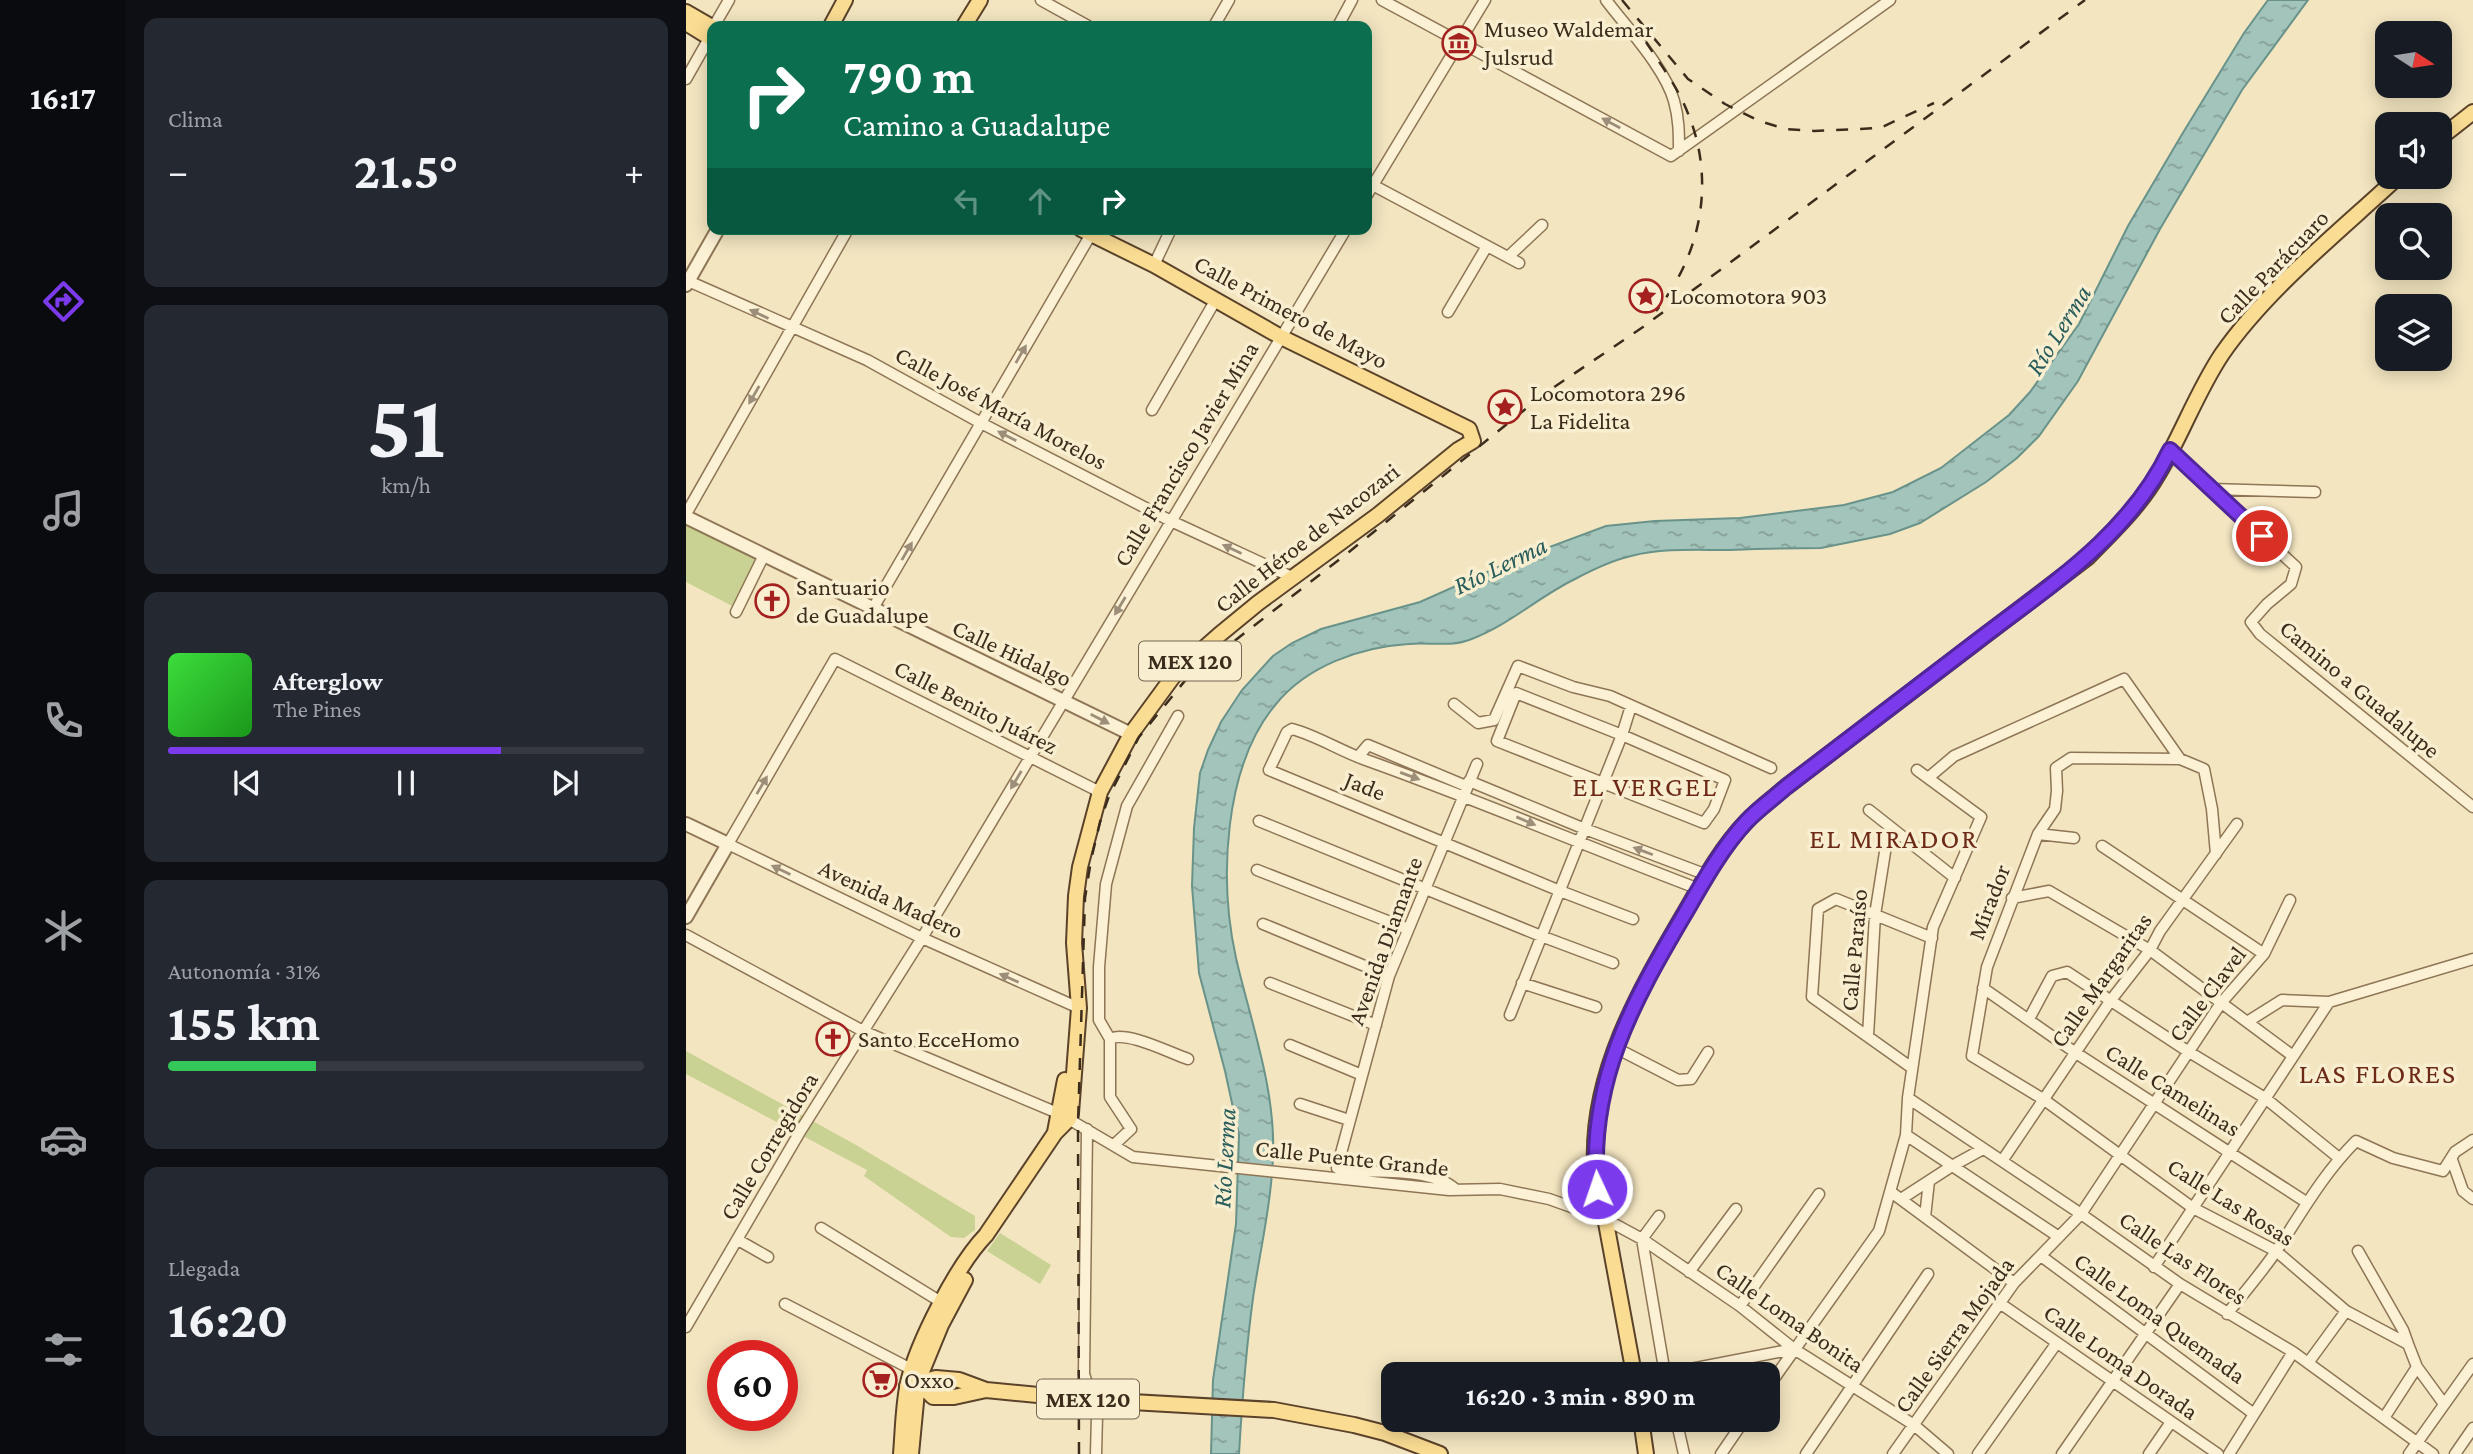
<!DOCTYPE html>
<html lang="es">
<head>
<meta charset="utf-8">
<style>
  body { margin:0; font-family:"Crimson Pro",serif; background:#242831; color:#f1f3f6; height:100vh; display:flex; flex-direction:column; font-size:26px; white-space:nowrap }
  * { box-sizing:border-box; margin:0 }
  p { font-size:23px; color:#9ea1a6 }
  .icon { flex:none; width:38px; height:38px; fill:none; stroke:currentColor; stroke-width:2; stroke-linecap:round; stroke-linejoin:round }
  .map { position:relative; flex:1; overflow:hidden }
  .details { display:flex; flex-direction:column; gap:18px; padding:18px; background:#0d0f14; width:560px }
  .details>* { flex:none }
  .hud { position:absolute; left:21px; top:21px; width:665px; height:214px; border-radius:14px; box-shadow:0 4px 18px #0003; background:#0b6e4f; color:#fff; overflow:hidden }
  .needle { width:46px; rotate:102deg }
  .buttons { position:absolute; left:1689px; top:21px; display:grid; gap:14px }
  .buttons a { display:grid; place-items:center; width:77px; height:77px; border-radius:14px; background:#171b24; box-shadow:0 4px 18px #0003; font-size:35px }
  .speed { position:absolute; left:21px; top:1340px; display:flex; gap:14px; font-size:35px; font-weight:700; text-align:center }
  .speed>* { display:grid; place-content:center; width:91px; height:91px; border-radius:50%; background:#171b24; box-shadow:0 4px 18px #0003; line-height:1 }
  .speed .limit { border:10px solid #d22; background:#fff; color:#111 }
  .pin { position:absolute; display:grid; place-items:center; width:60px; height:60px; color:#fff; margin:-30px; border:4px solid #fff; border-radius:50%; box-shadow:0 2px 7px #0007 }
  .me { position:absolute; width:77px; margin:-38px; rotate:357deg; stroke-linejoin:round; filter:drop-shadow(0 0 5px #0008) }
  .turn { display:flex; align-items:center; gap:24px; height:147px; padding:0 21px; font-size:32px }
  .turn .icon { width:91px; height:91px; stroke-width:2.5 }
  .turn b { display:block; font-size:49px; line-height:60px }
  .lanes { display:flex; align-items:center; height:66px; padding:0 21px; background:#0003; justify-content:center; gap:35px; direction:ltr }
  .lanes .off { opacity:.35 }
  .big { font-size:52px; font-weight:700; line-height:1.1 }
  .details .card { flex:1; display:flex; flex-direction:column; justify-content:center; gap:10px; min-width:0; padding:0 24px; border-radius:14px; background:#242831 }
  .details .dial { align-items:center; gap:0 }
  .dial b { font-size:91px; line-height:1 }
  .song { display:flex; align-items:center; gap:21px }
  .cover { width:84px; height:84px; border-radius:10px; background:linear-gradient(135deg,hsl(120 70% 55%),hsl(120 70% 35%)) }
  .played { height:7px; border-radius:4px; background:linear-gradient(90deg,#7c3aed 70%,#363941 70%) }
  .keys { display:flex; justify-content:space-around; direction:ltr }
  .heat { display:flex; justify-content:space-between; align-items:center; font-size:38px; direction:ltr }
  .charge { height:10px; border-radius:5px; background:linear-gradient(90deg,#34c759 31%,#363941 0) }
  .trip { position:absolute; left:695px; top:1362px; width:399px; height:70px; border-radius:14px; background:#171b24; box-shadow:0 4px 18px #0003; font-weight:700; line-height:70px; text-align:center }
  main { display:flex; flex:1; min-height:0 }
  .dock { display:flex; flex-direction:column; width:126px; justify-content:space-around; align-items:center; background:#090b0e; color:#9ea1a6 }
  .dock .icon { width:49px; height:49px }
  .dock .current { color:#7c3aed }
  .dock b { font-size:32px; color:#f1f3f6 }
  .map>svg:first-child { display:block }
  .green { fill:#c9d292 }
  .water { fill:url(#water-ripples); stroke:#69938a; stroke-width:2 }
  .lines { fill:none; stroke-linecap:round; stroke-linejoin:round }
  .minor-casing { stroke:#8e7555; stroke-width:13 }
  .tertiary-casing { stroke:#8e7555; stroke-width:16 }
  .primary-casing { stroke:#5b422a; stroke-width:18 }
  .minor { stroke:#fcf1d4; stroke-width:10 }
  .tertiary { stroke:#fcf1d4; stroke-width:12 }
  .primary { stroke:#fadc93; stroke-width:14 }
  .rail { stroke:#3c2c1c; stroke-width:2.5; stroke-dasharray:12 12; stroke-linecap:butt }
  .oneway { fill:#9c8e78 }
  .route-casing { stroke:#51269a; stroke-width:18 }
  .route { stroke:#7c3aed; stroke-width:12 }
  .labels { text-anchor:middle; stroke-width:7; stroke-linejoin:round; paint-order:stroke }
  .shield { fill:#f9eed0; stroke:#756652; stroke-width:2 }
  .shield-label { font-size:23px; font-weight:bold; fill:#3c2c1c }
  .poi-label { font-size:24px; fill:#3c2c1c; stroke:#f9eed0; text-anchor:start }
  .street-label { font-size:24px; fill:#3c2c1c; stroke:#f9eed0 }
  .water-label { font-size:26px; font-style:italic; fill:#295d5b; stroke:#f9eed0 }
  .quarter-label { font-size:28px; letter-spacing:2px; fill:#6d2a16; stroke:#f9eed0 }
</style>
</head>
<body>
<main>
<nav class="dock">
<b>16:17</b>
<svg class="icon current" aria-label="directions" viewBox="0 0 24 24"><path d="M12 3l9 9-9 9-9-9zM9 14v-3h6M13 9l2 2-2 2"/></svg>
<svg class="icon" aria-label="music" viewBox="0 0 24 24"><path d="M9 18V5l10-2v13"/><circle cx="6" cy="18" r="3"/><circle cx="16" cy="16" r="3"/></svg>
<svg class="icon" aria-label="phone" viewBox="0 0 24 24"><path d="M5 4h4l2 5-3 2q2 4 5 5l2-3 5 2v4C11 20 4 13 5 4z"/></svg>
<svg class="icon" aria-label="climate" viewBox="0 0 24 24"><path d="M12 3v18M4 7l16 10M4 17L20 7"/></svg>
<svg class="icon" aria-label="car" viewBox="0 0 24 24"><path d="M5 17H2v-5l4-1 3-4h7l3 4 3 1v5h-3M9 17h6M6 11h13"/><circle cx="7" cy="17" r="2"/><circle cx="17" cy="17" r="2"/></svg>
<svg class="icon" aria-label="filters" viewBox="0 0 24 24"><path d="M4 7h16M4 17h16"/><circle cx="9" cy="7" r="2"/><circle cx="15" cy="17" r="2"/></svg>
</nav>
<section class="details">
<div class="card"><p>Clima</p>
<div class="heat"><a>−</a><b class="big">21.5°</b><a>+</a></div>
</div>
<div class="card dial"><b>51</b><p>km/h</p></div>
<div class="card">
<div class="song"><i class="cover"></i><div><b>Afterglow</b><p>The Pines</p></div></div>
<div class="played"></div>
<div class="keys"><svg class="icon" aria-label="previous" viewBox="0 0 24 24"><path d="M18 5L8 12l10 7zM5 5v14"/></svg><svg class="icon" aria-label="pause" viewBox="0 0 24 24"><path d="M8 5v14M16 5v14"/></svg><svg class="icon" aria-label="next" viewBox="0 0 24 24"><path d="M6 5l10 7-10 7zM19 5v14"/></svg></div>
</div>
<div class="card"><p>Autonomía · 31%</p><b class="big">155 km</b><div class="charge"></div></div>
<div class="card"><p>Llegada</p><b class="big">16:20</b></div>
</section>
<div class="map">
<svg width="1787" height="1454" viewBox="0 0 1787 1454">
  <defs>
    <pattern id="water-ripples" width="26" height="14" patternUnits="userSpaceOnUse" patternTransform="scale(1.75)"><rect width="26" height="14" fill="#a3c4bb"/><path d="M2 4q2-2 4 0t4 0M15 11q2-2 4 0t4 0" fill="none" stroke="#869f97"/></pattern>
  </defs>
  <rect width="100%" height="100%" fill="#f3e5c0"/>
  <path class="green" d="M0 520 75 557 50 608 0 582Z
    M0 1051 170 1145 289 1216V1230L278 1238 265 1237 178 1176 181 1170 0 1074Z
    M314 1233 365 1265 354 1284 301 1251Z"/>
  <path class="water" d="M1582 0H1622L1556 90 1474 229 1392 381 1353 436 1331 458 1300 482 1234 523 1204 534 1135 548C1103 548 1072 549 1040 550 1008 550 977 548 945 556 927 560 906 570 889 579 852 597 822 626 783 640 765 647 742 642 722 644 674 647 621 666 590 704 537 767 533 881 550 958 565 1023 590 1090 587 1157 585 1205 574 1251 567 1298 560 1350 556 1402 553 1454H525L527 1380 550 1224 553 1135 539 1071 513 973 506 886 508 828 514 773 522 750 535 722 556 690 587 656 606 643 635 629 734 602 826 561 920 526 969 521 1054 518 1158 505 1207 492 1255 468 1323 415 1344 392 1393 324 1442 226 1495 136 1558 33Z"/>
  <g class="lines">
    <defs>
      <path id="minor" d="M355 0 402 26
        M696 0 985 156 1204 0
        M920 0C941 28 979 68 988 101 993 118 993 134 993 151
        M28 26 43 0
        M528 26 543 0
        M652 26 666 0
        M0 79 25 35
        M681 182 833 263
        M681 195 799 0
        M822 257 856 225
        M468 265 485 229
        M0 280 181 360 295 423 485 521 608 578
        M762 312 801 246
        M466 410 529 301
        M1484 450 1610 567 1605 584 1581 604 1565 622 1574 634 1787 807
        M1525 489 1629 492
        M0 514 162 229
        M186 610 408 229
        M50 612 78 555
        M830 693 936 735 1039 780 1028 809 1018 823 811 741Z
        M768 704 792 723 808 720 832 666 887 687 924 696 1085 768
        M672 757 682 745 780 786
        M1242 778 1268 756 1438 679 1494 759
        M783 781 899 829 1021 875
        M1183 810 1269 878
        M573 821 855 936 927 963
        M1352 834 1388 838
        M1416 846 1578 954
        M1530 854 1526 809 1518 769 1494 759 1385 758 1370 768 1371 791 1369 809 1352 834 1301 967 1286 1056 1357 1099 1507 1208 1590 1251 1660 1311 1722 1344 1731 1367 1758 1404
        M571 870 722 929
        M1326 898 1363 891 1464 950 1607 1056
        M947 919 874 891 583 770 601 732 606 729C632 736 654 751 680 760 792 800 902 847 1013 889
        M577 924 703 976
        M0 935 177 1031 374 1114 447 1157 763 1190 814 1189 863 1199 919 1219 956 1239 1054 1306 1108 1349 1228 1425 1262 1454
        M584 983 690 1025
        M836 983 910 1007
        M1297 988 1390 1053 1620 1202
        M393 1008 236 938 42 844 149 659 414 792
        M824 1015 936 735 945 706
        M1343 1019 1366 976 1381 972 1503 1052 1579 1098 1653 1158
        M1561 1022 1596 1000 1643 1002 1787 959
        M1182 1036 1189 915 1203 827
        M424 1039C440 1030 484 1053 502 1059
        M604 1045 676 1075
        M930 1048 992 1080 1005 1079 1022 1052
        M1226 1068 1126 997 1132 909 1150 899 1246 938
        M1222 1098 1395 1214 1494 1284 1607 1352 1747 1454
        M614 1104 663 1120
        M401 1129 398 1374 411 1415 410 1454
        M1220 1135 1373 1237
        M429 1144 445 1129 424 1097V1039L413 1020V967L420 884 441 806 492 716
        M1766 1160 1777 1191 1787 1199
        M1316 1161 1425 1000 1464 950 1474 931 1551 824
        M770 1190C749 1168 689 1172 660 1171L651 1168 703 976 791 764
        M1205 1192 1328 1283
        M1215 1199 1266 1166 1297 1149
        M973 1216 956 1239 979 1374
        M1239 1217 1243 1181
        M135 1228 255 1302
        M52 1240 82 1257
        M1672 1251 1717 1330 1722 1344
        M1355 1256 1568 1414
        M1468 1267 1643 1002
        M1003 1272 1050 1209
        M99 1304 225 1369
        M1315 1304 1532 1454
        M1054 1306 1133 1194
        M1541 1314C1558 1293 1576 1272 1591 1250 1616 1212 1637 1174 1670 1141L1707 1158 1757 1171 1769 1152 1787 1140
        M0 1327 115 1130 236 938 660 229
        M1622 1363 1660 1311
        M979 1374 1108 1349
        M1082 1387 1193 1231 1220 1135 1222 1098 1247 927 1295 817 1231 770
        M1698 1418 1731 1367
        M990 1419 998 1454
        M1035 1454 1059 1419
        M1120 1454 1242 1274
        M1207 1454 1328 1283 1395 1214 1535 1003 1578 954 1604 900
        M1292 1454 1370 1344
        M1376 1454 1494 1284
        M1463 1454 1485 1422
        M1543 1454 1607 1352
        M1723 1454 1787 1364
        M1769 1454 1787 1428"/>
      <path id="tertiary" d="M0 285 32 229
        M0 517 445 734
        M0 824 42 844 0 917"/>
      <path id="primary" d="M0 12 26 27
        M0 23 26 39
        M145 26 159 0
        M278 26 294 0
        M1754 138 1787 112
        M369 1132 379 1080
        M948 1374C939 1325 930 1276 921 1228 917 1206 909 1187 909 1165 905 1073 953 991 998 914 1016 883 1035 848 1060 822 1072 809 1087 798 1100 787L1402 557C1427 531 1453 507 1471 476 1495 437 1510 393 1536 354 1581 289 1654 231 1712 177
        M228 1378 247 1397H268L300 1390
        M221 1386 250 1378 273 1380 300 1390 393 1399 588 1410 668 1425 699 1433 754 1454
        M955 1419 960 1454
        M215 1454C217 1431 217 1406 222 1383 231 1343 271 1265 300 1235L369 1133 383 1119 385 1113 393 1008 388 943 390 896 394 867 414 792 445 734 489 674 533 635 572 603 692 515 772 450 787 441 783 429 595 337 468 265 395 229
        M225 1454 232 1381 255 1325 279 1280"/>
    </defs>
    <use href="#minor" class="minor-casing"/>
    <use href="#tertiary" class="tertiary-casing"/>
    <use href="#primary" class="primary-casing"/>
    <use href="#minor" class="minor"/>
    <use href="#tertiary" class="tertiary"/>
    <use href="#primary" class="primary"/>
    <path class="rail" d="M936 0 1002 79 1039 104 1073 121 1100 129 1128 131 1194 128 1248 103
      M960 42C974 64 991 86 1001 111 1030 179 1016 254 970 311
      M393 1454 392 1124 399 898 405 860 414 822 423 796 453 737 502 677 663 552 858 394 957 327 1399 0"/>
  </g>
  <defs><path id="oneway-solid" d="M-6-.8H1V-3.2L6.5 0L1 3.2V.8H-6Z" transform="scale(1.75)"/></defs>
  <g class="oneway">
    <use href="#oneway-solid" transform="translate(925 123) rotate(-152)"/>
    <use href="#oneway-solid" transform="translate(73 314) rotate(-155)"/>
    <use href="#oneway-solid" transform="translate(335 354) rotate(-60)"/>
    <use href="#oneway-solid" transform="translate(68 395) rotate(120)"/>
    <use href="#oneway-solid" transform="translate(321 436) rotate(-153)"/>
    <use href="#oneway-solid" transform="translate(546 549) rotate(-155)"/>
    <use href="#oneway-solid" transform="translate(221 551) rotate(-60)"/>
    <use href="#oneway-solid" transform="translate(434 606) rotate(121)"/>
    <use href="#oneway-solid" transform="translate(414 719) rotate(27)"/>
    <use href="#oneway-solid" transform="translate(724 776) rotate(20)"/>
    <use href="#oneway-solid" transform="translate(330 780) rotate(121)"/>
    <use href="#oneway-solid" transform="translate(76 785) rotate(-60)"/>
    <use href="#oneway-solid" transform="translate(840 821) rotate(23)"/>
    <use href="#oneway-solid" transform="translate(957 851) rotate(-159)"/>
    <use href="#oneway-solid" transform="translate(95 870) rotate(-154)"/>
    <use href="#oneway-solid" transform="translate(323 978) rotate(-156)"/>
  </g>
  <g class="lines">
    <defs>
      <path id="route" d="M911 1189C902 1083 946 1003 998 915 1016 884 1035 849 1060 822 1072 809 1087 799 1100 787 1163 739 1227 690 1290 642 1363 586 1443 536 1484 450L1576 536"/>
    </defs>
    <use href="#route" class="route-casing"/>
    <use href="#route" class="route"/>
  </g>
  <defs>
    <symbol id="museum-ring" viewBox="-11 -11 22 22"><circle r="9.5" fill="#f9eed0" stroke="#a4211f" stroke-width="1.5"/><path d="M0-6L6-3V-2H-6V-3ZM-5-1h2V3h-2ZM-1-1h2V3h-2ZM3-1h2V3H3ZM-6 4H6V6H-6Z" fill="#a4211f"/></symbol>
    <symbol id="sight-ring" viewBox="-11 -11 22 22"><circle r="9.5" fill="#f9eed0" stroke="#a4211f" stroke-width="1.5"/><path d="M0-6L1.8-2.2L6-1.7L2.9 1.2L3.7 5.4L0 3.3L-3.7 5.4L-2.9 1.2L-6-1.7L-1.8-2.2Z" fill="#a4211f"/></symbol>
    <symbol id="church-ring" viewBox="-11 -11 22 22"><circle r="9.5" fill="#f9eed0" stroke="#a4211f" stroke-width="1.5"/><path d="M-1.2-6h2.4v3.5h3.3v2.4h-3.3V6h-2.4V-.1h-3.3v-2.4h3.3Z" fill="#a4211f"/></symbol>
    <symbol id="supermarket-ring" viewBox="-11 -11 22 22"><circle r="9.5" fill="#f9eed0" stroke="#a4211f" stroke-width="1.5"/><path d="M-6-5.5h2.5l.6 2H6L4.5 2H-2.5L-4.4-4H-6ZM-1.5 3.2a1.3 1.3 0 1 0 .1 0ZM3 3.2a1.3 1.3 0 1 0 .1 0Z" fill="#a4211f"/></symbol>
  </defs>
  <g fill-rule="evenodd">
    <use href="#museum-ring" x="754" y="24" width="38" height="38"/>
    <use href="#sight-ring" x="941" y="277" width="38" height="38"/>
    <use href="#sight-ring" x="800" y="388" width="38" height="38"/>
    <use href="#church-ring" x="67" y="582" width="38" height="38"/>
    <use href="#church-ring" x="128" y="1020" width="38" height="38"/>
    <use href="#supermarket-ring" x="175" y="1361" width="38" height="38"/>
  </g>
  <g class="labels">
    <g class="shield">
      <rect x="453" y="641.5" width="102" height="39" rx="5"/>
      <rect x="351" y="1379.5" width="102" height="39" rx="5"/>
    </g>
    <g class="shield-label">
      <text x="504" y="669">MEX 120</text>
      <text x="402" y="1407">MEX 120</text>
    </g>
    <g class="poi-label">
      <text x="798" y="37">Museo Waldemar<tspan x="798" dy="28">Julsrud</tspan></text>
      <text x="984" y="304">Locomotora 903</text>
      <text x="844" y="401">Locomotora 296<tspan x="844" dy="28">La Fidelita</tspan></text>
      <text x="110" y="595">Santuario<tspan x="110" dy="28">de Guadalupe</tspan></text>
      <text x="172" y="1047">Santo EcceHomo</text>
      <text x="218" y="1388">Oxxo</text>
    </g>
    <g class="street-label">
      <text transform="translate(1587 267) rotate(-46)" y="8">Calle Parácuaro</text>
      <text transform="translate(605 312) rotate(28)" y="8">Calle Primero de Mayo</text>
      <text transform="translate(315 408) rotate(28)" y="8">Calle José María Morelos</text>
      <text transform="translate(500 454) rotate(-59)" y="8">Calle Francisco Javier Mina</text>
      <text transform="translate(621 538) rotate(-38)" y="8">Calle Héroe de Nacozari</text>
      <text transform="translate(326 653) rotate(25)" y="8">Calle Hidalgo</text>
      <text transform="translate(1674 689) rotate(40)" y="8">Camino a Guadalupe</text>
      <text transform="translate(290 707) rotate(27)" y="8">Calle Benito Juárez</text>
      <text transform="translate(679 786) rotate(22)" y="8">Jade</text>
      <text transform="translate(205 899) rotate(25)" y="8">Avenida Madero</text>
      <text transform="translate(1303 902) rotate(-69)" y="8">Mirador</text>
      <text transform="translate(699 941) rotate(-70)" y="8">Avenida Diamante</text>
      <text transform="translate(1168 950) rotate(-85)" y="8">Calle Paraíso</text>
      <text transform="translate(1415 980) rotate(-55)" y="8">Calle Margaritas</text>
      <text transform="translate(1521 994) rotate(-53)" y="8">Calle Clavel</text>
      <text transform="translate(1487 1090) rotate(32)" y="8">Calle Camelinas</text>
      <text transform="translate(83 1146) rotate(-59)" y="8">Calle Corregidora</text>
      <text transform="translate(666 1158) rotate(6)" y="8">Calle Puente Grande</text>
      <text transform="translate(1545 1202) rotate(32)" y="8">Calle Las Rosas</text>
      <text transform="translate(1497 1258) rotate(34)" y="8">Calle Las Flores</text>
      <text transform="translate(1104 1317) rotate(35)" y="8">Calle Loma Bonita</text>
      <text transform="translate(1474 1318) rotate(36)" y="8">Calle Loma Quemada</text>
      <text transform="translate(1268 1335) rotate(-54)" y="8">Calle Sierra Mojada</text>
      <text transform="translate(1435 1362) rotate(35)" y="8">Calle Loma Dorada</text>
    </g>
    <g class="water-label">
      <text transform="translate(1372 330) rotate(-58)" y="9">Río Lerma</text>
      <text transform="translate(814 565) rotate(-26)" y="9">Río Lerma</text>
      <text transform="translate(538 1158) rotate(-87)" y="9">Río Lerma</text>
    </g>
    <g class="quarter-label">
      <text x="959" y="796">EL VERGEL</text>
      <text x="1208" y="848">EL MIRADOR</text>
      <text x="1692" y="1083">LAS FLORES</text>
    </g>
  </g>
</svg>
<div class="buttons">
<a><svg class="needle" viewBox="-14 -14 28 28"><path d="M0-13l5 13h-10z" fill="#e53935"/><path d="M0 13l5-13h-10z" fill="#9ea1a6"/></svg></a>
<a><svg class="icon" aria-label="sound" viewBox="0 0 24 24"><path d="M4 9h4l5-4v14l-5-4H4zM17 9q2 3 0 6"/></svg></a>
<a><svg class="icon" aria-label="search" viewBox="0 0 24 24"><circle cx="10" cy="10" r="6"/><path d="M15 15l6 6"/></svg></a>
<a><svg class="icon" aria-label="layers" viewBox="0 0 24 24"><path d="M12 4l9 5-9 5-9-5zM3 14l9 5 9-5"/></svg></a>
</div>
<div class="speed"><div class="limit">60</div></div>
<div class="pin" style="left:1576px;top:536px;background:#d93025"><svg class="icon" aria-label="arrive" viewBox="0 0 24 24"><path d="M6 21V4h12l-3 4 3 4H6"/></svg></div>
<svg class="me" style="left:911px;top:1189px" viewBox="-20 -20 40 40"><circle r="17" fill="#7c3aed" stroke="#fff" stroke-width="3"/><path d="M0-11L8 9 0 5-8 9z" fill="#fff"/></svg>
<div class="trip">16:20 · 3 min · 890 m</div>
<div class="hud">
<div class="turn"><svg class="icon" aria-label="right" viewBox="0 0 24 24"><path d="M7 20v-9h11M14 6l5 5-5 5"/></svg><div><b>790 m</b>Camino a Guadalupe</div></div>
<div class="lanes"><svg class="icon off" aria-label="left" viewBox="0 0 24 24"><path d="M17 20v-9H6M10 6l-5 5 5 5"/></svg><svg class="icon off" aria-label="ahead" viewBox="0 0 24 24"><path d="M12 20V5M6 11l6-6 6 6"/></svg><svg class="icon" aria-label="right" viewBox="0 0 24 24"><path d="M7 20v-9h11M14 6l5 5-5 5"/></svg></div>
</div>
</div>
</main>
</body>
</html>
